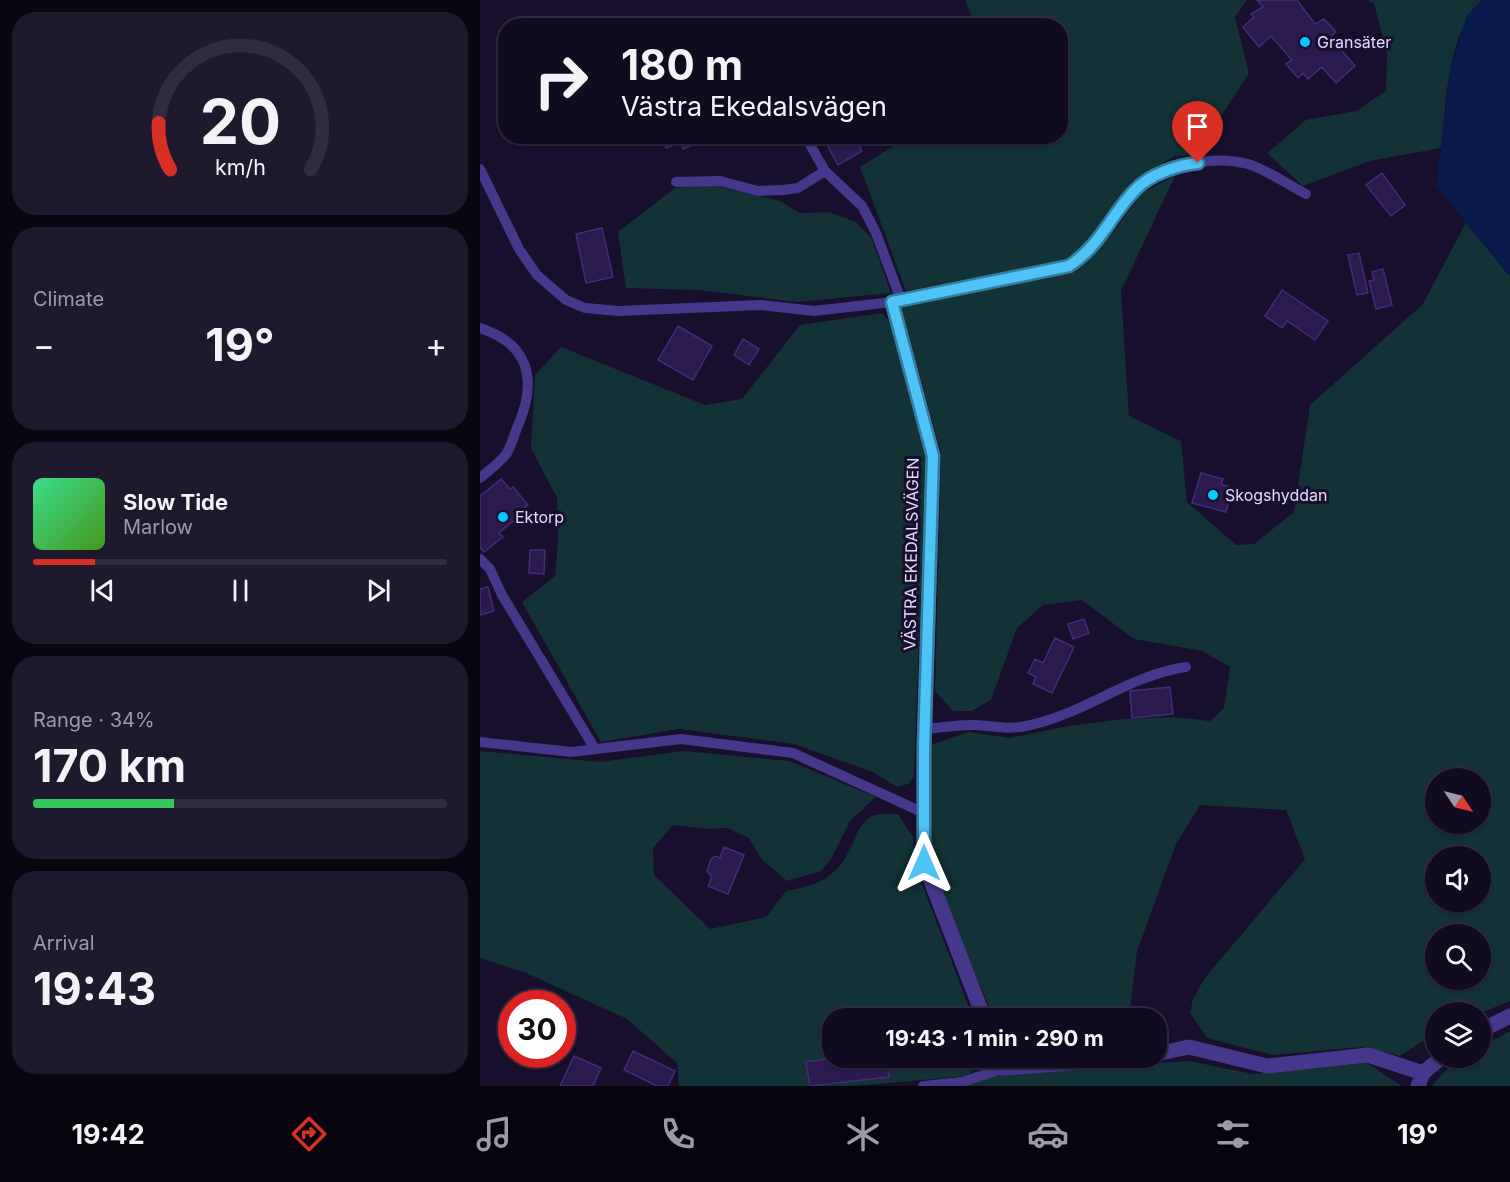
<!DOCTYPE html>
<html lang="en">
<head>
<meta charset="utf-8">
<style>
  body { margin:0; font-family:Inter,sans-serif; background:#1e192d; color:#f1f3f6; height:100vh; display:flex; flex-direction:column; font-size:22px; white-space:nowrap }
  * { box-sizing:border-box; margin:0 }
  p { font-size:20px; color:#9c9ba5 }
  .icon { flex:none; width:33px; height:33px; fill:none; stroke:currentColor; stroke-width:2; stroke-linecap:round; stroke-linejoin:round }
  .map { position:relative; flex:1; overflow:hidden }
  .sheet { display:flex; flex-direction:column; gap:12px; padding:12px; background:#090612; width:480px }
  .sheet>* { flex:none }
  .top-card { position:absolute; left:18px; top:18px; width:570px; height:126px; border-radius:24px; box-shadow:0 2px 4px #0004,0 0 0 2px #302b3e; background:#110b20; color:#f1f3f6; overflow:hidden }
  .needle { width:39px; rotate:125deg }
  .fabs { position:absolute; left:945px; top:768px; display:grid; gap:12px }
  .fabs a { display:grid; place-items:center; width:66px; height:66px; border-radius:50%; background:#110b20; box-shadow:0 2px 4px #0004,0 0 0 2px #302b3e; font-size:30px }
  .speed { position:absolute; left:18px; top:990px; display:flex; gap:12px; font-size:30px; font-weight:700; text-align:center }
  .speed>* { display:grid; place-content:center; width:78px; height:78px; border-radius:50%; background:#110b20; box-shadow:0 2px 4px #0004,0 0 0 2px #302b3e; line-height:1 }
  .speed .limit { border:9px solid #d22; background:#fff; color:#111 }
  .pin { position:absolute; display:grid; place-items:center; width:51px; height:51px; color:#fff; margin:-62px -26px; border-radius:50% 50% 50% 0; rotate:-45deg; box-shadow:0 0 6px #0007 }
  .pin .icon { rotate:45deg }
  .me { position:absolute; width:66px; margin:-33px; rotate:0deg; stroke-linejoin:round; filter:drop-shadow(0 0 4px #0008) }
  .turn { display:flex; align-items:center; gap:21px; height:126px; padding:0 24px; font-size:27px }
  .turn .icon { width:78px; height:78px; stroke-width:2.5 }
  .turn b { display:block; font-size:42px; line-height:51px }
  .big { font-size:45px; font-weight:700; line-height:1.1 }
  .sheet .widget { flex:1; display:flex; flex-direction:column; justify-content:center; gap:9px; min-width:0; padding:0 21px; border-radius:24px; background:#1e192d }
  .sheet .dial { align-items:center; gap:0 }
  .dial svg { height:156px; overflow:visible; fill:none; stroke:#302b3e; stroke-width:7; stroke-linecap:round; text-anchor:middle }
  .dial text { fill:#f1f3f6; stroke:none }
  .song { display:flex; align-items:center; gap:18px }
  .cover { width:72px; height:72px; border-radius:9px; background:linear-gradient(135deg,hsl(150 70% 55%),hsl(100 70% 35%)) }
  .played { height:6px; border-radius:3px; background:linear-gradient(90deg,#d93025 15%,#302b3e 15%) }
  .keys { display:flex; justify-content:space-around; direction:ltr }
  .heat { display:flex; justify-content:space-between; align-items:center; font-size:33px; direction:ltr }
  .charge { height:9px; border-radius:4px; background:linear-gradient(90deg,#34c759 34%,#302b3e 0) }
  .trip { position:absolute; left:342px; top:1008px; width:345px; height:60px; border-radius:24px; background:#110b20; box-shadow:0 2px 4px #0004,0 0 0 2px #302b3e; font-weight:700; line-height:60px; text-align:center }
  .tab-bar { display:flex; height:96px; justify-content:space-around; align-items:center; background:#07040d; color:#9c9ba5 }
  .tab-bar .icon { width:42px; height:42px }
  .tab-bar .active { color:#d93025 }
  .tab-bar b { font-size:27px; color:#f1f3f6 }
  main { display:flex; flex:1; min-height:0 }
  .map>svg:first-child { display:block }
  .green { fill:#123235; fill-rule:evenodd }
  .water { fill:#08194b }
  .building { fill:#2a1a4d; stroke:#442b7a; stroke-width:1.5 }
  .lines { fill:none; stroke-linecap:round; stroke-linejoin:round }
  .lane { stroke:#45388c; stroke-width:10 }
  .street { stroke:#45388c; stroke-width:15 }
  .route-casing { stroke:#337fa1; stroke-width:15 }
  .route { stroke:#4fc3f7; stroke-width:10 }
  .poi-dot { fill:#05caff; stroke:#170f2b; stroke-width:2 }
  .labels { text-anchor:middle; stroke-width:6; stroke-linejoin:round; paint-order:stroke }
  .poi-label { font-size:16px; fill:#e2d9ff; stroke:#170f2b; text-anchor:start }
  .street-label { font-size:16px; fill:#e2d9ff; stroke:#170f2b }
</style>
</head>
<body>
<main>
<section class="sheet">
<div class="widget dial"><svg viewBox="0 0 100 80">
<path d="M14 69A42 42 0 1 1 86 69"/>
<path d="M14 69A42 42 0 0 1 8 45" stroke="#d93025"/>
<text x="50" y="56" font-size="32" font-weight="700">20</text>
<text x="50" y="72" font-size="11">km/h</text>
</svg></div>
<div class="widget"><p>Climate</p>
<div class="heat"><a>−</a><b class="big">19°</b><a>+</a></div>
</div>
<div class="widget">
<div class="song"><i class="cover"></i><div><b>Slow Tide</b><p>Marlow</p></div></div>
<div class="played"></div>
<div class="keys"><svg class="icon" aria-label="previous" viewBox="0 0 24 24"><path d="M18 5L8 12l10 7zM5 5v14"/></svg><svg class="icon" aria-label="pause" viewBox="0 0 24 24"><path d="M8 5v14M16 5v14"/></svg><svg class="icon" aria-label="next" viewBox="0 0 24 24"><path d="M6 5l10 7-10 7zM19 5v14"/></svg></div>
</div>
<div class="widget"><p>Range · 34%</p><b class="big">170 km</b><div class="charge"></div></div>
<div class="widget"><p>Arrival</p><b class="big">19:43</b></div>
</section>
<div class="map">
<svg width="1030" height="1086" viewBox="0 0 1030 1086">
  <rect width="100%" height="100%" fill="#170f2b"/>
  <path class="green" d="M485 0H767L755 17 769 73 716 155 695 156 652 181 601 251 584 261 426 291 380 167 428 137 580 136V26L495 25Z
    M888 0H1002C966 36 967 100 961 148L890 161 823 186 787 153 826 120 876 111 906 91 907 54 894 4Z
    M695 176 641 291 649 416 701 441 707 502 756 545 774 544 814 512 830 405 943 304 986 222 1030 277V1001L1001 1013 956 1012 955 1033 920 1056 883 1047 793 1055 727 1038 710 1013 713 999 724 979 825 859 806 810 720 805 696 844 657 951 649 1018H514L448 863 451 745 488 732 530 738 588 726 643 719 695 717 730 721 744 708 750 667 722 651 654 639 602 600 563 605 537 628 511 700 492 711H473L455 691 461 453 421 307 587 272 608 259 632 234 661 193ZM956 778H1000V824H956ZM956 856H1000V902H956ZM956 934H1000V980H956Z
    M232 185 300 201 320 213 349 212 376 222 391 237 411 293 317 302 219 290 146 288 138 232 195 188Z
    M402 313 410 322 446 454 434 776 428 784 417 787 393 772 314 744 199 729 121 742 42 602 75 576 78 540 77 498 51 448 55 375 81 347 225 405 262 399 320 325Z
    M0 751 120 762 204 751 309 761 396 797 370 821 351 859 341 871 307 881 282 860 269 838 247 828 227 829 193 825 173 848 174 875 230 929 286 917 306 891C341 885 357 877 372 845 377 834 380 824 390 817 397 813 410 814 418 814L433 837 436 868 493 1018H352V1058H508L509 1061 485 1076 376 1086H199L197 1063 147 1019 46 973 0 958Z
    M1030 1031V1086H952C969 1067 974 1058 1000 1058L1001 1047Z
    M709 1061 773 1074 887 1063 922 1086H485L522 1073Z"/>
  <path class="water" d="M1002 0H1030V277L956 186 970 71 987 15Z"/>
  <path class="building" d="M777 0H817L835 24 844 19 856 32 850 37 875 66 856 83 842 67 828 79 823 73 818 78 806 64 812 60 791 36 779 47 763 27 774 17 771 14 783 7Z
    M182 136H235L203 149 201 143 186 148Z
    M342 136H373L382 151 358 165Z
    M902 173 925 205 911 216 886 185Z
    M122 228 133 277 106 283 96 234Z
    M879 253 888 293 877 295 868 255Z
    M903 269 912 305 896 309 889 281 894 280 892 272Z
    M802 290 848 321 835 340 807 321 802 328 785 316Z
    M198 326 232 346 213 380 178 360Z
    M263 339 279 349 269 365 254 355Z
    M721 473 743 479 741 484 753 488 746 512 712 503Z
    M21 479 30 489 33 487 48 505 45 507 50 513 36 525 33 521 19 533 23 537 4 552 0 547V496Z
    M50 550H65L64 574 49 573Z
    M8 587 14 611 0 615V589Z
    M604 619 609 633 593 639 588 624Z
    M575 638 594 647 572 693 553 684 556 677 548 673 555 659 563 663Z
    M690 687 693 714 652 718 650 691Z
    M244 847 264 855 248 894 228 886 232 877 227 871 231 859 235 856 240 858Z
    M153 1051 195 1071 188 1086H177L144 1070Z
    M94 1056 121 1068 113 1086H80Z
    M356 1058H406L409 1077 330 1086 326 1062Z"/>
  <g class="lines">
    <path class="lane" d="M325 136 345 171 382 206 396 233 421 300
      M0 169 39 249 57 275 86 300 105 308 139 311 281 305 334 311 412 302 589 266C621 245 631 217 655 190 678 164 736 155 768 164 788 170 808 185 826 194
      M196 182 240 181 278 191 303 190 318 188 345 171
      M0 328C49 344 57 379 39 423 35 432 32 444 27 453 20 463 9 470 0 478
      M0 559 10 569 22 595 115 749
      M444 729C461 728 479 724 495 725 513 726 528 730 546 726 603 715 649 675 706 667
      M0 742 91 752 201 739 313 753 444 813
      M443 1086 482 1082 524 1068"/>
    <path class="street" d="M412 302 453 456 444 748V863L504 1018
      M1000 1031 1030 1016
      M676 1054 709 1047 787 1066 888 1055 943 1073
      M519 1058 524 1068 658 1058
      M938 1086 943 1073 961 1058"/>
  </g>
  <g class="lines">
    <defs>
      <path id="route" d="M444 863V748L453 456 412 302 589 266C621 245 630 216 655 190 670 174 698 165 718 163"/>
    </defs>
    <use href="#route" class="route-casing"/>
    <use href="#route" class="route"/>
  </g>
  <g class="poi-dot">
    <circle cx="825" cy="42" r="6"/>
    <circle cx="733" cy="495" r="6"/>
    <circle cx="23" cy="517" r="6"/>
  </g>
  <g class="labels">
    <g class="poi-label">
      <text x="837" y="48">Gransäter</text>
      <text x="745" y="501">Skogshyddan</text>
      <text x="35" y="523">Ektorp</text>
    </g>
    <g class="street-label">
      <text transform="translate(431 554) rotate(-89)" y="6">VÄSTRA EKEDALSVÄGEN</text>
    </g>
  </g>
</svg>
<div class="fabs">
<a><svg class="needle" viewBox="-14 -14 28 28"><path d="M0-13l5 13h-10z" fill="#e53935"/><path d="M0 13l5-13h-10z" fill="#9c9ba5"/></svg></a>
<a><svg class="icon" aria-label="sound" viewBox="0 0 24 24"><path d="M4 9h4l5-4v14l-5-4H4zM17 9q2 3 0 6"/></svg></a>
<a><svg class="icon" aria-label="search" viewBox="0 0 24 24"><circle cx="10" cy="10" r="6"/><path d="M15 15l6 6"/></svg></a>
<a><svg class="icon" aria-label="layers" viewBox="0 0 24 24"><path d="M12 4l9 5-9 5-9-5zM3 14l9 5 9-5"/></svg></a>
</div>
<div class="speed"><div class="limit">30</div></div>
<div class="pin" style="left:718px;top:163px;background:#d93025"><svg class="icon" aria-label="arrive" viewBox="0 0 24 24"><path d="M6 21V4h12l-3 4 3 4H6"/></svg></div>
<svg class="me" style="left:444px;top:863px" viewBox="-20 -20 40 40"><path d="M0-17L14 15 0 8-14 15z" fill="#4fc3f7" stroke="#fff" stroke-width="4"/></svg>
<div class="trip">19:43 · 1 min · 290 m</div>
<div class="top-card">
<div class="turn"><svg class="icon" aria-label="right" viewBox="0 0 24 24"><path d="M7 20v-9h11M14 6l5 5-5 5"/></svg><div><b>180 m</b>Västra Ekedalsvägen</div></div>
</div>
</div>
</main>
<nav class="tab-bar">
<b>19:42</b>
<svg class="icon active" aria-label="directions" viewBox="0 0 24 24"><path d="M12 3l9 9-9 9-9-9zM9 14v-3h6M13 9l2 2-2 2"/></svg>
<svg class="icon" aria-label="music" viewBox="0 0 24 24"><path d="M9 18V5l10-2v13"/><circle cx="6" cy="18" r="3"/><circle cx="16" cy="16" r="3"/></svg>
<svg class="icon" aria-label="phone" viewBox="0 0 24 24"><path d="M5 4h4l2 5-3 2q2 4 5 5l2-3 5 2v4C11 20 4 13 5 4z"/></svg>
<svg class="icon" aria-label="climate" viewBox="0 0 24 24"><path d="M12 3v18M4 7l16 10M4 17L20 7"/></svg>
<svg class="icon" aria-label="car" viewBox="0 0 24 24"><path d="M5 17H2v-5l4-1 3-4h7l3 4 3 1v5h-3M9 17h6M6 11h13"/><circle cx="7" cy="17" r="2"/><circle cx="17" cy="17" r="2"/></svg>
<svg class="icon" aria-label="filters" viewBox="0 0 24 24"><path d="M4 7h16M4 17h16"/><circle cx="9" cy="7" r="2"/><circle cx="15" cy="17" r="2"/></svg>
<b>19°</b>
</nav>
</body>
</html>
